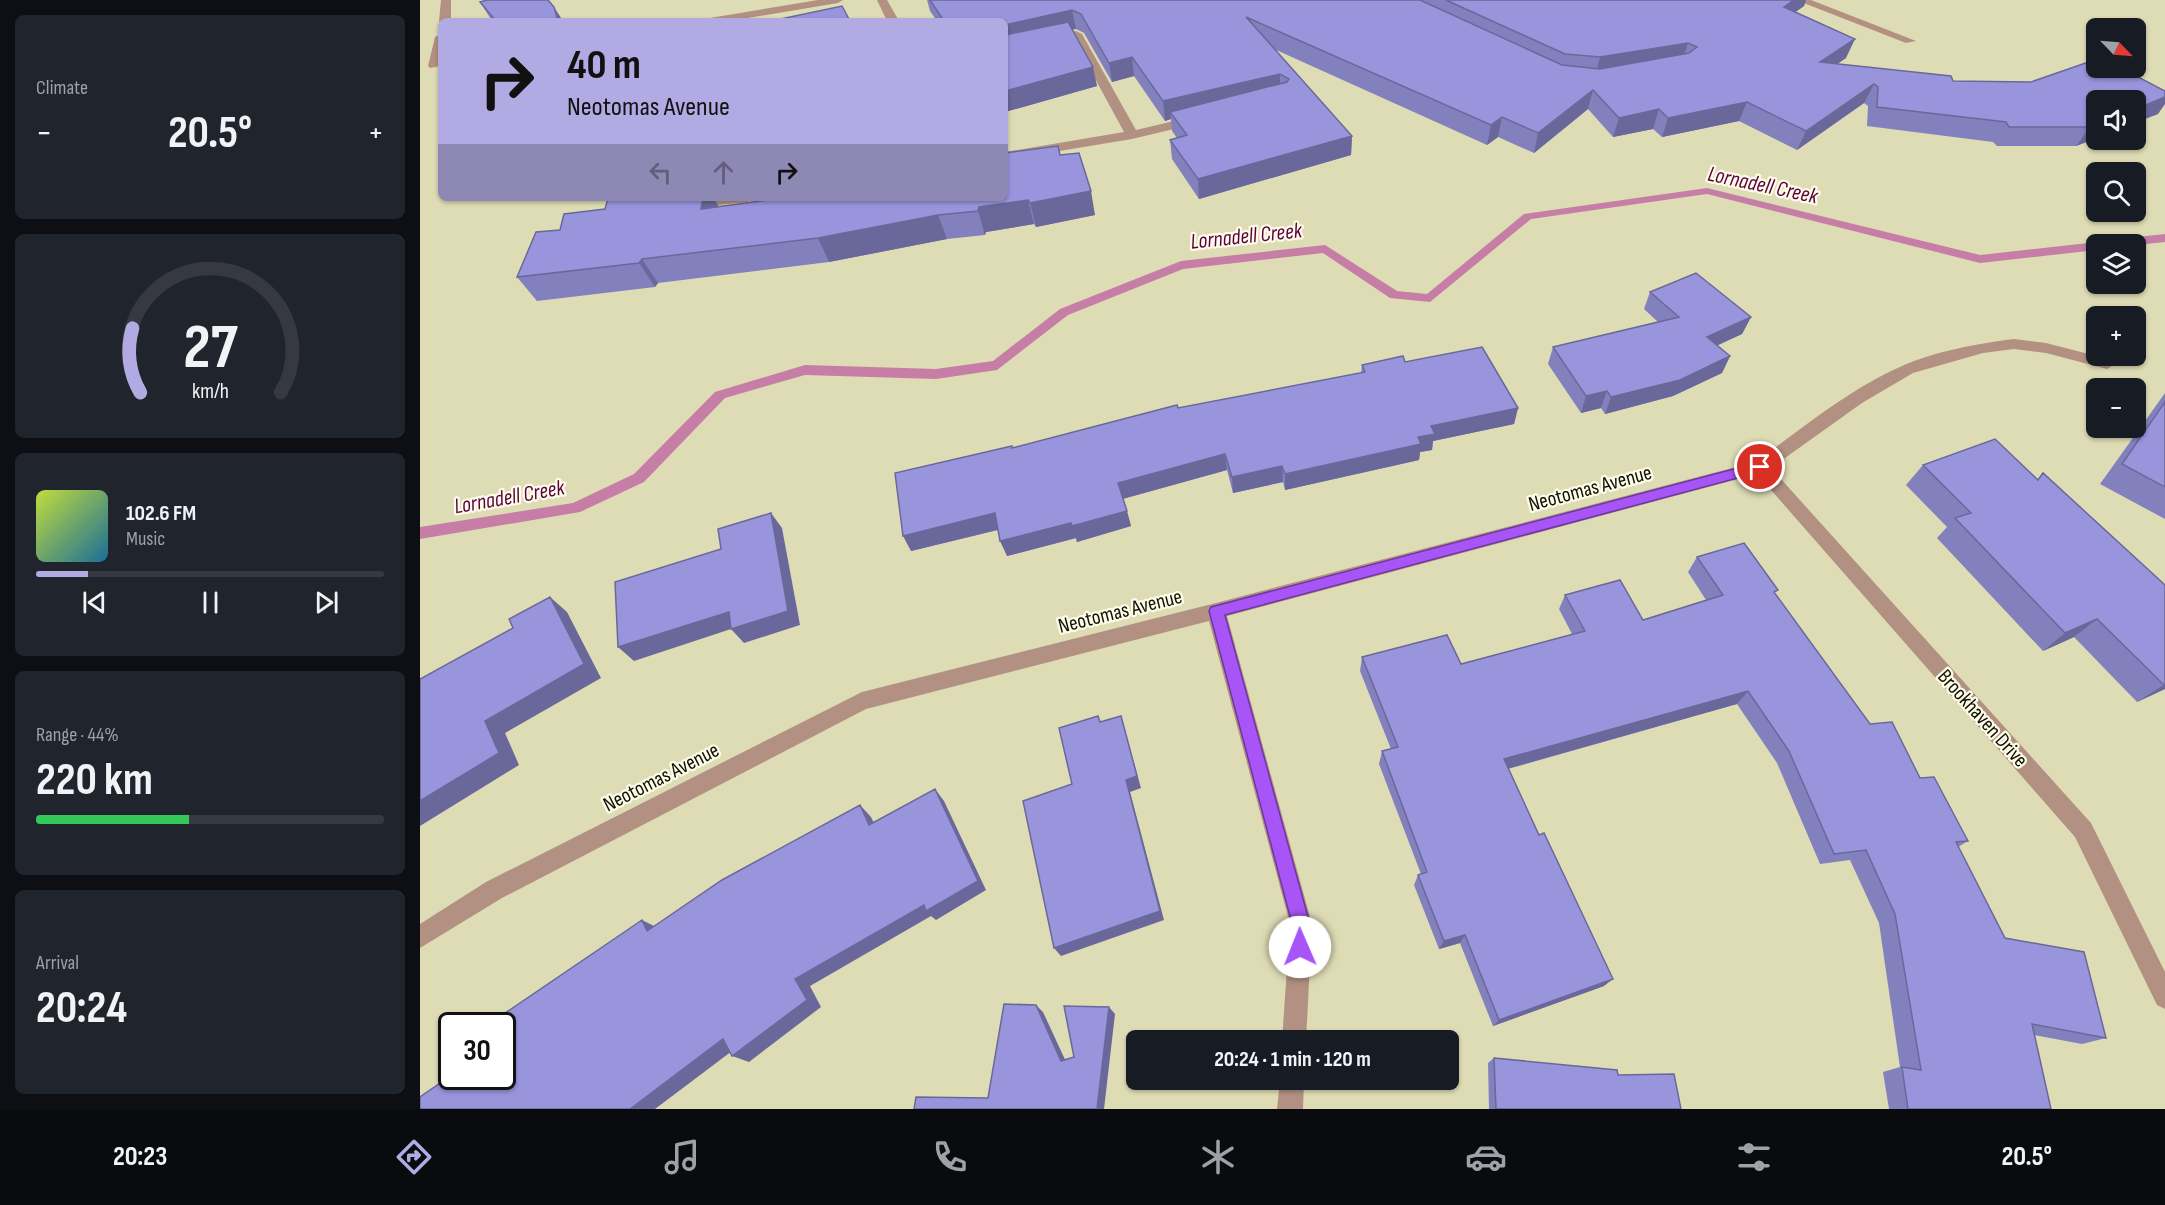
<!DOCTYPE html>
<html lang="en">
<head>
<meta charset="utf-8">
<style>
  body { margin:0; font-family:"Sofia Sans Condensed",sans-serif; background:#20242c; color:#f1f3f6; height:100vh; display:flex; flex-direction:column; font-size:22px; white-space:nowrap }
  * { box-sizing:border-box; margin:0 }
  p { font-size:20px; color:#9ea1a6 }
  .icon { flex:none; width:33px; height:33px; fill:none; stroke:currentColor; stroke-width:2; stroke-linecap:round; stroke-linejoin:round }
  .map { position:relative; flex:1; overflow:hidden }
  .details { display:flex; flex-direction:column; gap:15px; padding:15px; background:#0d0f14; width:420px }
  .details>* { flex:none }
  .banner { position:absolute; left:18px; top:18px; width:570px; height:183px; border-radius:9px; box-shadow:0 2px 4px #0004; background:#b2abe3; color:#111; overflow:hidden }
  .needle { width:39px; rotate:115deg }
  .controls { position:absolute; left:1666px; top:18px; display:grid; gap:12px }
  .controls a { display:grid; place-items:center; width:60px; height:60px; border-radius:9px; background:#171b24; box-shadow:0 2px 4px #0004; font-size:30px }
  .speed { position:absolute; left:18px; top:1012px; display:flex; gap:12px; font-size:30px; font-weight:700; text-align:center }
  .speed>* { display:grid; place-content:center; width:78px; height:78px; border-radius:50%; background:#171b24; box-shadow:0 2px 4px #0004; line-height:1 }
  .speed .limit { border:3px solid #111; border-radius:9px; background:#fff; color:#111 }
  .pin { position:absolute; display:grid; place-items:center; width:51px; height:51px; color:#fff; margin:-26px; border:3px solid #fff; border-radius:50%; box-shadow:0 2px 6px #0007 }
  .me { position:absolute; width:66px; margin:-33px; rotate:359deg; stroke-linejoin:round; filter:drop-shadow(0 0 4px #0008) }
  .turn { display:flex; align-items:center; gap:21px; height:126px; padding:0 30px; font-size:27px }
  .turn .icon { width:78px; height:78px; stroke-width:2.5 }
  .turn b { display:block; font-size:42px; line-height:51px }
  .lanes { display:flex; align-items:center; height:57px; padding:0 30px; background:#0003; justify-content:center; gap:30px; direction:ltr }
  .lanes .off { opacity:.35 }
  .big { font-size:45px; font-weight:700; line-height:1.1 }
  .details .tile { flex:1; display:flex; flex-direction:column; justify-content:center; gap:9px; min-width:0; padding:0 21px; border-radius:9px; background:#20242c }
  .details .dial { align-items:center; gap:0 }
  .dial svg { height:156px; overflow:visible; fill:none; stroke:#363941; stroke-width:7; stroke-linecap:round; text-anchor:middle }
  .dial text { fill:#f1f3f6; stroke:none }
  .song { display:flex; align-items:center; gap:18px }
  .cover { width:72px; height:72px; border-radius:9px; background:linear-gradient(135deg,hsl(70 70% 55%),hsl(200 70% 35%)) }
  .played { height:6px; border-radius:3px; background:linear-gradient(90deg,#b2abe3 15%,#363941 15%) }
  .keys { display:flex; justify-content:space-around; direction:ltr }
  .heat { display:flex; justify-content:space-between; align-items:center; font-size:33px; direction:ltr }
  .charge { height:9px; border-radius:4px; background:linear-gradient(90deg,#34c759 44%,#363941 0) }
  .trip { position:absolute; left:706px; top:1030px; width:333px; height:60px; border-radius:9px; background:#171b24; box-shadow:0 2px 4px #0004; font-weight:700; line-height:60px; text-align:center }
  .tab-bar { display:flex; height:96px; justify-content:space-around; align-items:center; background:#090b0e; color:#9ea1a6 }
  .tab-bar .icon { width:42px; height:42px }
  .tab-bar .selected { color:#b2abe3 }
  .tab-bar b { font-size:27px; color:#f1f3f6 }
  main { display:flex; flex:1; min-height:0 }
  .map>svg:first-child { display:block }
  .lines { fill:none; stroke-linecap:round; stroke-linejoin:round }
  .stream { fill:#c67ea7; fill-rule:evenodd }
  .minor { fill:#b39182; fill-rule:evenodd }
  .wall { fill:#8380be }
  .shaded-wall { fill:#6a689b }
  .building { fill:#9895dd; stroke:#6a689b; stroke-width:1.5 }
  .route { fill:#a855f7; stroke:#6d37a1; stroke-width:1.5 }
  .labels { text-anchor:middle; stroke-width:4.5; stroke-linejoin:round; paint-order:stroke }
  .street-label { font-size:21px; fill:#100f03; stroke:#fcfce8 }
  .water-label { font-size:22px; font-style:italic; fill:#5b0040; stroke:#fcfce8 }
</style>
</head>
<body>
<main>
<section class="details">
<div class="tile"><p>Climate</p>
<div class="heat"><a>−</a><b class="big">20.5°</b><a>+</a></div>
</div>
<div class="tile dial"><svg viewBox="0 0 100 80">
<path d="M14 69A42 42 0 1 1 86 69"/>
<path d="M14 69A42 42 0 0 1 10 36" stroke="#b2abe3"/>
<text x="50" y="56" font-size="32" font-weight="700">27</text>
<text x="50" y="72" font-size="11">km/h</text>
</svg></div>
<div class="tile">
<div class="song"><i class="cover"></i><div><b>102.6 FM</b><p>Music</p></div></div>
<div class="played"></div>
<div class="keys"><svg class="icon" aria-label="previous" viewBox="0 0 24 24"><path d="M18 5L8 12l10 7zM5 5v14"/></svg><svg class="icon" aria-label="pause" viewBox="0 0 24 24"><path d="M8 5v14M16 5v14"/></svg><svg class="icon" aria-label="next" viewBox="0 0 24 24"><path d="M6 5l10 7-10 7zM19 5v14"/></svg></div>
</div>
<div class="tile"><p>Range · 44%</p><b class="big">220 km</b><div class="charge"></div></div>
<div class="tile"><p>Arrival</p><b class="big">20:24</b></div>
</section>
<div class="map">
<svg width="1745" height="1109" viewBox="0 0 1745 1109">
  <rect width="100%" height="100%" fill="#dedcb5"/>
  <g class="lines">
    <path class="stream" d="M1287 188 1560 255 1677 242 1682 244H1677V250L1560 263 1287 194 1111 219 1010 302 970 298 903 253 763 269 648 315 577 370 516 379 385 375 305 398 224 482 160 512 0 539V527L153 503 214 474 295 392 385 365 516 369 573 361 640 309 761 261 905 245 977 291 1007 294 1104 214Z
      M1745 234V242L1716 245 1684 244 1690 240Z"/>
    <path class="minor" d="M21 0H31V21H21V23L19 21Z
      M398 0H423L418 3 310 21H284L290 18Z
      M457 0H467L479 21H467Z
      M1376 0H1391L1496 41 1486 43Z
      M656 31 662 34 716 130 775 116 779 117V123L712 139 585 160V152L704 132 653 38 585 53V47Z
      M21 34 20 66 10 68 8 66 15 37Z
      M289 198H334L327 202 271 208 264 204 271 200Z
      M1594 339 1626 343 1692 360 1695 364 1687 369 1626 353 1594 349 1563 353 1493 373 1442 403 1351 468 1671 823 1745 972V1009L1737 1005 1655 837 1337 474 807 616 892 924 886 1041H862L870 924 789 621 446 709 82 898 0 948V924L66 882 442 692 796 603 1335 462C1382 429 1429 389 1482 366 1512 352 1561 343 1594 339Z
      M860 1080H884L883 1109H857Z"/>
  </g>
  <path class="wall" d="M507 0H1386L1384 6 1375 12 1426 58 1417 64 1738 114 1656 146H1577L1573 142 1447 126 1448 106 1444 103 1377 150 1319 121 1242 137 1233 129 1193 137 1168 109 1114 153 1078 137 1067 145 854 49 932 136 931 155 779 199 752 159 750 140 757 138 752 131 751 119 745 121 714 76 692 82 664 33 656 29H653L677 86 585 112V21H517L510 11Z
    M60 2 143 21H72Z
    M640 155 675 215 616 227 614 224 566 232 565 235 527 239 409 262 238 283 235 287 117 301 97 277 140 230 185 209 299 207 363 198Z
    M1230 292 1331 317 1322 334 1297 345 1310 356 1302 373 1253 396 1185 414 1181 408 1161 413 1128 364 1133 347 1238 322 1224 309Z
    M985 362 1098 408 1094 424 1013 441 1012 450 1000 452 999 460 865 490 863 482 813 493 807 470 703 499 711 526 657 542 656 538 587 556 578 530 491 551 592 448 758 408 941 373 942 365Z
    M1745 393V519L1680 484Z
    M1503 465 1618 479 1623 473 1745 585V689L1717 702 1654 637 1623 651 1517 538 1527 527 1486 485Z
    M1277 557 1355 594 1450 724 1500 778 1548 841 1538 847 1585 938 1686 1038 1662 1044 1614 1035 1631 1109H1469L1463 1072 1480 1067 1459 923 1430 860 1400 864 1357 763 1317 704 1088 769 1184 986 1073 1026 1040 943 1019 949 994 885 998 875 1001 874 959 764 962 751 971 749 940 671 942 657 1041 664 1152 634 1139 609 1145 595 1223 620 1286 600 1268 572Z
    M1074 1058 1198 1075 1261 1109H1069L1068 1063Z"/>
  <path class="shaded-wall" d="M1374 0H1386L1384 6 1356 26 1364 7Z
    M134 7 143 21H138Z
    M652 10 656 29 585 45V25Z
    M1435 39 1426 58 1392 81 1400 62Z
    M1268 43 1262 62 1175 76 1180 57Z
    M712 57 714 76 692 82 689 63Z
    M673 67 677 86 585 112V91Z
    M860 74V93L750 112 751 119 745 121 743 101Z
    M1454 84 1444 103 1377 150 1386 131Z
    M1173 90 1168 109 1114 153 1118 133Z
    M1745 97V104L1738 114 1716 122V109Z
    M1327 102 1319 121 1242 137 1248 118Z
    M1239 109 1233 129 1193 137 1199 118Z
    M1082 117 1078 137 1067 145 1071 125Z
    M1677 124V138L1656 146 1670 127Z
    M932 136 931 155 779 199 778 179Z
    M671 191 675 215 616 227 610 203Z
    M283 198H294L299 207 281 209Z
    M608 200 614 224 566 232 565 235 558 211 559 207Z
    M518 215 527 239 409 262 398 238Z
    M222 259 238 283 235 287 219 263Z
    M1331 317 1322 334 1279 354 1287 337Z
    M1310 356 1302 373 1253 396 1185 414 1191 397Z
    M1187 391 1181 408 1161 413 1166 396Z
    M1098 408 1094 424 1013 441 1012 450 1000 452 999 460 865 490V474L998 437 1011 426Z
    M805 454 807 470 702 499 698 483Z
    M862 466 863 482 813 493 812 477Z
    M707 511 711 526 657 542 656 538 587 556 580 541 651 523Z
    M351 513 362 528 380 625 324 643 311 629 214 661 198 647Z
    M575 513 581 529 491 551 483 536Z
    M130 597 147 612 181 678 85 733 99 765 0 826V801L65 721Z
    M1677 619 1654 637 1623 651 1645 633Z
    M1745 684V689L1717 702Z
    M1328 691 1317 704 1079 771 1084 759Z
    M701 716 721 788 710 792 744 920 641 956 634 948 706 780Z
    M515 789 524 801 566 890 516 920 511 916 390 986 401 1007 329 1062 312 1056 375 979Z
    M440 805 451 817 460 836 449 825Z
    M222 920 240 929 227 931Z
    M1045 935 1040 943 1019 949 1024 941Z
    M1193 979 1184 986 1073 1026 1079 1020Z
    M616 1005 623 1012 648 1066 641 1061Z
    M689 1007 695 1014 684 1109H677Z
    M303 1039 320 1045 235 1109H210Z"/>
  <path class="building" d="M67 0H128L134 7 138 21H76L60 2Z
    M510 0H1000L1142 65 1180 69 1269 53 1277 47 1268 43 1180 57 1145 54 1026 0H1374L1364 7 1435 39 1400 62 1531 76 1533 81 1611 82 1677 59V68H1701L1745 91V97L1716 109V100H1677V124L1670 127H1589L1586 122 1457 107 1458 87 1454 84 1386 131 1327 102 1248 118 1239 109 1199 118 1173 90 1118 133 1082 117 1071 125 826 17 932 136 778 179 750 140 767 135 750 112 867 82 869 79 860 74 743 101 712 57 689 63 661 14 652 10 585 25V21H524Z
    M422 6 430 21H351Z
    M648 22 673 67 585 91V35Z
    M638 146 640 155 659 153 671 191 610 203 608 200 559 207 558 211 518 215 398 238 222 259 219 263 97 277 116 232 140 230 144 214 185 209 188 198H283L281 209 363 198H585V153Z
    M1276 273 1331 317 1287 337 1310 356 1260 380 1191 397 1187 391 1166 396 1133 347 1259 317 1230 292Z
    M1062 347 1098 408 1011 426 1015 434 998 437 1001 444 865 474 862 466 812 477 805 454 698 483 707 511 652 526 651 523 580 541 575 513 483 536 475 473 592 446V448L757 405 758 408 945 372 942 365 983 356 985 362Z
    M1745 402V487L1702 464Z
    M1575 439 1618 480 1623 473 1745 585V684L1744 685 1677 619 1645 633 1535 518 1551 513 1503 465Z
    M351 513 368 611 311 629 309 612 198 647 195 582 301 549 298 529Z
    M1324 543 1358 590 1354 592 1450 724 1472 722 1500 778 1514 777 1548 841 1536 842 1585 938 1664 952 1686 1038 1612 1024 1631 1109H1488L1482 1067 1501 1070 1475 914 1446 850 1414 854 1369 751 1328 691 1084 759 1119 835 1124 833 1193 979 1079 1020 1045 935 1024 941 998 875 1007 872 962 751 978 747 942 657 1027 635 1041 664 1165 631 1145 595 1200 580 1223 620 1303 595 1277 557Z
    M130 597 164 664 65 721 79 753 0 801V679L93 628 89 619Z
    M678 716 680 722 701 716 717 776 706 780 740 911 634 948 603 801 652 784 639 728Z
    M515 789 558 881 506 911 504 905 375 979 387 1000 312 1056 303 1039 210 1109H0V1097L32 1075V1077H82V1026H66L222 920 227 931 302 880 440 805 449 825Z
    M584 1004 616 1005 641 1061 654 1057 644 1006 689 1007 677 1109H494L496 1097 568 1098Z
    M1074 1058 1197 1070 1198 1075 1254 1074 1261 1109H1076Z"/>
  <path class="route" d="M1340 462 1344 464V471L805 615 890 924 886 953 880 956 874 953 871 947 872 924 789 611 791 607Z"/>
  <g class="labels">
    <g class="street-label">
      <text transform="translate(1170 488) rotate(-15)" y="7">Neotomas Avenue</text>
      <text transform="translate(700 611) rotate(-14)" y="7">Neotomas Avenue</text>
      <text transform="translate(1563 718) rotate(48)" y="7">Brookhaven Drive</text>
      <text transform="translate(241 777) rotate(-27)" y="7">Neotomas Avenue</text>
    </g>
    <g class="water-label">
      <text transform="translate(1343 184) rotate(12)" y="8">Lornadell Creek</text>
      <text transform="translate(826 235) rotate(-6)" y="8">Lornadell Creek</text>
      <text transform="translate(89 496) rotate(-10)" y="8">Lornadell Creek</text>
    </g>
  </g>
</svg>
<div class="controls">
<a><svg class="needle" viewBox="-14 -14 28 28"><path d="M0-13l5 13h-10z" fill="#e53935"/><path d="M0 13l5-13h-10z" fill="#9ea1a6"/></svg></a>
<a><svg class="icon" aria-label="sound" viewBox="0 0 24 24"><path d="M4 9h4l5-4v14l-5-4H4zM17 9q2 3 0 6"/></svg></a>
<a><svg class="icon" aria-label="search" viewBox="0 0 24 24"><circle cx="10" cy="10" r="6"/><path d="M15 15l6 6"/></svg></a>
<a><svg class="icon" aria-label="layers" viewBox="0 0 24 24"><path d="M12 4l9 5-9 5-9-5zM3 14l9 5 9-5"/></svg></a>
<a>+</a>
<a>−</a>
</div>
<div class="speed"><div class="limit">30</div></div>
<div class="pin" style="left:1340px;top:467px;background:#d93025"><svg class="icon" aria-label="arrive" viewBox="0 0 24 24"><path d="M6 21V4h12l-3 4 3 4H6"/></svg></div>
<svg class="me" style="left:880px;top:947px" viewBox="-20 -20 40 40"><circle r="19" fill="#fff"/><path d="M0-13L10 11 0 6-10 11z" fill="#a855f7"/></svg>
<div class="trip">20:24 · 1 min · 120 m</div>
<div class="banner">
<div class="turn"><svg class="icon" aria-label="right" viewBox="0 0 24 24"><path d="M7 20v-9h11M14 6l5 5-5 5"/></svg><div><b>40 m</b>Neotomas Avenue</div></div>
<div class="lanes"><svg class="icon off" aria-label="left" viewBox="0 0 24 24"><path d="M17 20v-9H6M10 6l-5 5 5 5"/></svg><svg class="icon off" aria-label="ahead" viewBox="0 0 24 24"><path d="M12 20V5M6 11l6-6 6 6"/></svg><svg class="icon" aria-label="right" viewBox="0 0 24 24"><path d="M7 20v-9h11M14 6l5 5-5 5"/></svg></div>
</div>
</div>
</main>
<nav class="tab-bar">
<b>20:23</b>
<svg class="icon selected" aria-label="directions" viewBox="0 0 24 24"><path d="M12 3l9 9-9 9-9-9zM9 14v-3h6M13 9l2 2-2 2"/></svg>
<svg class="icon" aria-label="music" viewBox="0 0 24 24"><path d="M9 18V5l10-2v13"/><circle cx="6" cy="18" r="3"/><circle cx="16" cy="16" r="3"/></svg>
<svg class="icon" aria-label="phone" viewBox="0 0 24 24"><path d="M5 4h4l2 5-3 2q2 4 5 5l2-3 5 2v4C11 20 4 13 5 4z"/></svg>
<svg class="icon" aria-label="climate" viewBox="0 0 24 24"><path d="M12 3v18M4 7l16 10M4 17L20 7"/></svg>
<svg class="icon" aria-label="car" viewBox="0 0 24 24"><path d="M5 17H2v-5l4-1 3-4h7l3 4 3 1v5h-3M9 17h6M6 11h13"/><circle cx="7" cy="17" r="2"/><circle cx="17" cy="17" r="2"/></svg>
<svg class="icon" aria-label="filters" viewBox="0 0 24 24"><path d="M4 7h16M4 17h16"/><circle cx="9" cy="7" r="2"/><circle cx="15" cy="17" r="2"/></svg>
<b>20.5°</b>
</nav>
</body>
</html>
